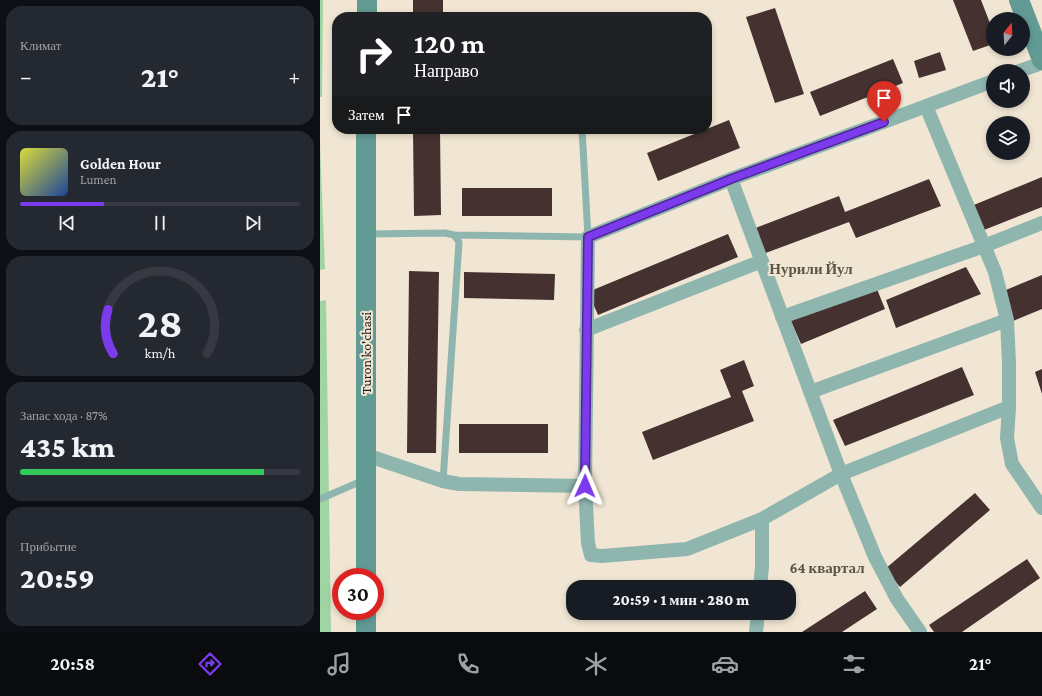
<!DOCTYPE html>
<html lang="ru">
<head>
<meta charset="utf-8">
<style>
  body { margin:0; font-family:"Crimson Pro",serif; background:#242831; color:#f1f3f6; height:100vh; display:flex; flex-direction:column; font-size:15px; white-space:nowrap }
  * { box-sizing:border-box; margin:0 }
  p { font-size:13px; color:#9ea1a6 }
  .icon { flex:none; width:22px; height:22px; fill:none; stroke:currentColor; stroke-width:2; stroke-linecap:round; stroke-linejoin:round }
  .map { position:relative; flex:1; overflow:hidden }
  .details { display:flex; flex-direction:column; gap:6px; padding:6px; background:#0d0f14; width:320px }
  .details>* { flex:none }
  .top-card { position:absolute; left:12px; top:12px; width:380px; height:122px; border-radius:16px; box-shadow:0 2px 6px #0003; background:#202124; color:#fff; overflow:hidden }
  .needle { width:26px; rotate:18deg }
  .tools { position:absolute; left:666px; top:12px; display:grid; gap:8px }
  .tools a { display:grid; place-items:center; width:44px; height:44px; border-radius:50%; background:#171b24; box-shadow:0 2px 6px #0003; font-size:20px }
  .speed { position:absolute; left:12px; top:568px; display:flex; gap:8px; font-size:20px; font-weight:700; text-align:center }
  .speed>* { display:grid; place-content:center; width:52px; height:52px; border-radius:50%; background:#171b24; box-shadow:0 2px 6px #0003; line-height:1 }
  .speed .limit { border:6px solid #d22; background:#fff; color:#111 }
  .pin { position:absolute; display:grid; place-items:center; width:34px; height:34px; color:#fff; margin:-41px -17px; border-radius:50% 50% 50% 0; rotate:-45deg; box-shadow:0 0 4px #0007 }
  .pin .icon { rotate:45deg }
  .me { position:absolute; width:44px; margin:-22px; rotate:1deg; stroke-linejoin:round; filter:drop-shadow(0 0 3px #0008) }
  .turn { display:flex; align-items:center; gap:14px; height:84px; padding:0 16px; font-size:18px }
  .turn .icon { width:52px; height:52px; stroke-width:2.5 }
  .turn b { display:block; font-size:28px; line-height:34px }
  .then { display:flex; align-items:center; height:38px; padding:0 16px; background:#0003; gap:8px; font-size:15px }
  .big { font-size:30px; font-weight:800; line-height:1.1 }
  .details .widget { flex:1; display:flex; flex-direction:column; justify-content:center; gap:6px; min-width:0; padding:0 14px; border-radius:16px; background:#242831 }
  .details .dial { align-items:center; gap:0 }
  .dial svg { height:104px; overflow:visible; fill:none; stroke:#363941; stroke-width:7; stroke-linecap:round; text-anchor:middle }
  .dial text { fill:#f1f3f6; stroke:none }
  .song { display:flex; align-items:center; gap:12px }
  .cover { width:48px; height:48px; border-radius:6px; background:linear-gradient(135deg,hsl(60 70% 55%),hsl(220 70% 35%)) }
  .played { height:4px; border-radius:2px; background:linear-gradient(90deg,#7c3aed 30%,#363941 30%) }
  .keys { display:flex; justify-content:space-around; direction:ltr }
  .heat { display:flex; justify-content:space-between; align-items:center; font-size:22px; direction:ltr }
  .charge { height:6px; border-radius:3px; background:linear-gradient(90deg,#34c759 87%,#363941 0) }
  .trip { position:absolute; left:246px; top:580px; width:230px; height:40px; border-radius:16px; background:#171b24; box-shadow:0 2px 6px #0003; font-weight:800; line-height:40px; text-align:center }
  .tabs { display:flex; height:64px; justify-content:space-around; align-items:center; background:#090b0e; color:#9ea1a6 }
  .tabs .icon { width:28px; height:28px }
  .tabs .selected { color:#7c3aed }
  .tabs b { font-size:18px; color:#f1f3f6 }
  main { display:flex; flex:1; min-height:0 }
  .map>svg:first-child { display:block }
  .green { fill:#9ed5a2 }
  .building { fill:#443130 }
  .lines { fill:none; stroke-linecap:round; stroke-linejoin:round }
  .lane { stroke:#8fb5af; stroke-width:7 }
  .street { stroke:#8fb5af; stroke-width:14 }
  .secondary { stroke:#619b94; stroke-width:20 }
  .route-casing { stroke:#51269a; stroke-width:10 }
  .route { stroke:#7c3aed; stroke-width:7 }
  .labels { text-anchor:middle; stroke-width:4; stroke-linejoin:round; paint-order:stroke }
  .street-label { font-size:14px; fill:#1c1812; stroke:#f1e6d3 }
  .neighbourhood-label { font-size:15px; font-weight:bold; fill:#5e5545; stroke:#f1e6d3 }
</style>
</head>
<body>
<main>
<section class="details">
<div class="widget"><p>Климат</p>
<div class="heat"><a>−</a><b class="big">21°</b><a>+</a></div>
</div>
<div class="widget">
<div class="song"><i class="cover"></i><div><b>Golden Hour</b><p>Lumen</p></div></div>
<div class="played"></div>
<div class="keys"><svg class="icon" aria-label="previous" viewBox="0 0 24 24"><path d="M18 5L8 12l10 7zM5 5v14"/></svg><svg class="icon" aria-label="pause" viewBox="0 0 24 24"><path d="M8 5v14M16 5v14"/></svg><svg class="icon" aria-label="next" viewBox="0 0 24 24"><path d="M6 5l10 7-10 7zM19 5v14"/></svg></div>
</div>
<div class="widget dial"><svg viewBox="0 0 100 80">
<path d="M14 69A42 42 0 1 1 86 69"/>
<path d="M14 69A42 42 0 0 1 10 35" stroke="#7c3aed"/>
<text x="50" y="56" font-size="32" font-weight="700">28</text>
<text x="50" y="72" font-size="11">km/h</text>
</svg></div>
<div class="widget"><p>Запас хода · 87%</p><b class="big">435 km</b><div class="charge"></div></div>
<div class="widget"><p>Прибытие</p><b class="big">20:59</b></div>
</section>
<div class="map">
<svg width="722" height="632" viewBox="0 0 722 632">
  <rect width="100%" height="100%" fill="#f1e6d3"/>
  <path class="green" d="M0 0H3L2 97H0Z
    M0 144 5 269 0 270Z
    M6 300 11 632H0V301Z"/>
  <path class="building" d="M93 0H123V17H93Z
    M633 0H661L673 31V44L653 51Z
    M455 8 484 94 455 103 426 17Z
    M620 52 626 70 599 78 594 61Z
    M573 59 583 83 500 116 490 92Z
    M409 120 420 148 338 181 327 153Z
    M93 129H120L121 215 94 216Z
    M722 177V207L659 232 649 207Z
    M609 179 621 206 536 238 529 222 443 254 433 229 519 196 525 212Z
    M142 188H232V216H142Z
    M408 234 418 257 278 315 268 292Z
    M646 267 661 294 576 328 566 300Z
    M89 271 119 272 116 453H87Z
    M144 272 235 274 234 300 144 298Z
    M722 275V309L693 321 681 292Z
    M555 284 565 309 481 344 470 319Z
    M424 360 434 386 422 391 434 421 333 460 322 432 411 397 400 370Z
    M642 367 654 395 525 446 513 420Z
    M722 369V394L715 372Z
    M139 424H228V453H139Z
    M655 493 670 510 580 587 565 569Z
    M707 559 720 578 642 632H614L609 625Z
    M545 591 557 609 522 632H482Z
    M368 613H402V616L368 614Z"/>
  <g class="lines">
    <path class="lane" d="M47 234 125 233 134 235 139 242 123 481
      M134 235 268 237 262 129
      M0 499 44 480"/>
    <path class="street" d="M699 71 722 63
      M673 81 411 179 268 237 265 486 268 543 271 555 282 556 367 549 442 519 521 474 689 407
      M606 106 675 272 687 320 689 363V407L687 438 692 464 722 508
      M411 179 521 474 555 557 577 599 600 632
      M462 317 664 246 722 223
      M266 330 442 261
      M490 392 687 320
      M46 455 123 481 139 484 265 486
      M440 587 442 567V519
      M436 632 438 613"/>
    <path class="secondary" d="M699 0 722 60
      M47 17V0
      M46 577V129
      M46 632V611"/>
  </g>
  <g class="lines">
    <defs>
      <path id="route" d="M265 486 268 237 411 179 564 122"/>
    </defs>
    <use href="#route" class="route-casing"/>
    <use href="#route" class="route"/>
  </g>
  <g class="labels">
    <g class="street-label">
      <text transform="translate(46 353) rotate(-90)" y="5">Turon ko'chasi</text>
    </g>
    <g class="neighbourhood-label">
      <text x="491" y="274">Нурили Йул</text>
      <text x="507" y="573">64 квартал</text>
    </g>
  </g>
</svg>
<div class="tools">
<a><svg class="needle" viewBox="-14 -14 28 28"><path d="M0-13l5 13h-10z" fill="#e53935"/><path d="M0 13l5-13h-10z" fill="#9ea1a6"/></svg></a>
<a><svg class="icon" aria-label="sound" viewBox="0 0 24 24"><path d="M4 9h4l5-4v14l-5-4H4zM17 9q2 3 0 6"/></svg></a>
<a><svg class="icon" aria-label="layers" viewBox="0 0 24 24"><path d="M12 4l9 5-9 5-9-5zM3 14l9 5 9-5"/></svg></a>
</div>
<div class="speed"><div class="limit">30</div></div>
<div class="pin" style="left:564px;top:122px;background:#d93025"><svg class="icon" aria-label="arrive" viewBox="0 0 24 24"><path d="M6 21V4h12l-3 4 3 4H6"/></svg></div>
<svg class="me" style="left:265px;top:486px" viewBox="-20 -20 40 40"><path d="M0-17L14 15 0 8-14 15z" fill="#7c3aed" stroke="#fff" stroke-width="4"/></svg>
<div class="trip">20:59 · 1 мин · 280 m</div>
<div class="top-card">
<div class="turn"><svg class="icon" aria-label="right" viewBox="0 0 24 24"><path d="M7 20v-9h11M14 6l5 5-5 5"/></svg><div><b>120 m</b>Направо</div></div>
<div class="then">Затем<svg class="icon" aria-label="arrive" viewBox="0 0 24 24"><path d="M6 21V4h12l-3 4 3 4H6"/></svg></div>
</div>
</div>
</main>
<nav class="tabs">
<b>20:58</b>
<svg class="icon selected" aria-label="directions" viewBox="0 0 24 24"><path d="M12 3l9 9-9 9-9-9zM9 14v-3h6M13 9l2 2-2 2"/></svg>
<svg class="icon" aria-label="music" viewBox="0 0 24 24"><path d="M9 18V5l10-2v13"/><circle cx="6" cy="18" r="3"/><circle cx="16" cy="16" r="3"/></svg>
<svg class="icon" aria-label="phone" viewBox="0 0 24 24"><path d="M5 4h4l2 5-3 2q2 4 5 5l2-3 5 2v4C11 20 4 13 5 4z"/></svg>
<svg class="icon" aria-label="climate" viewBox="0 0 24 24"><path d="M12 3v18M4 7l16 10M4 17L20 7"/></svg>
<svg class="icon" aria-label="car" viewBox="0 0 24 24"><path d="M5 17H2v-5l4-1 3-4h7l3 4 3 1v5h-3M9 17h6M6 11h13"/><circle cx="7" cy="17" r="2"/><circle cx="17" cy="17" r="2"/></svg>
<svg class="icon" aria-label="filters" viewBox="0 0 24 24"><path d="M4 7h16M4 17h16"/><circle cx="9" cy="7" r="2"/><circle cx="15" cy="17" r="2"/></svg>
<b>21°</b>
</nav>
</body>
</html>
